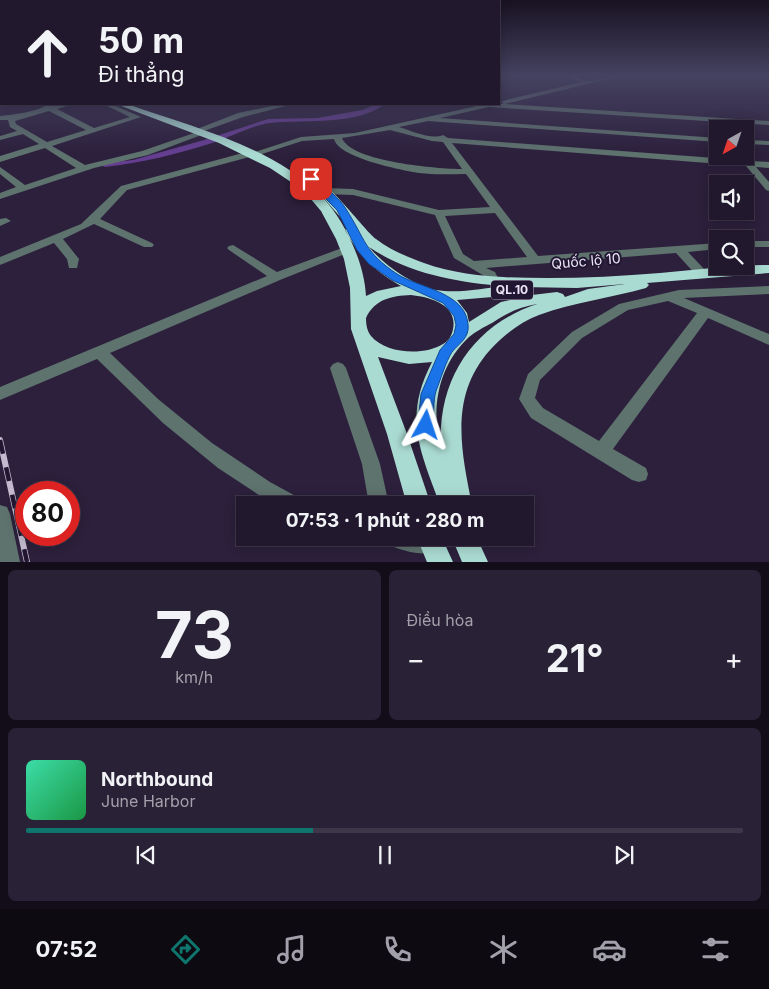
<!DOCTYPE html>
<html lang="vi">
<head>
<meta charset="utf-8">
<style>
  body { margin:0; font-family:Inter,sans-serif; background:#292135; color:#f1f3f6; height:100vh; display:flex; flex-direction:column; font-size:19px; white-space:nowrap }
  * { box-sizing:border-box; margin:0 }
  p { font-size:16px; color:#a2a0aa }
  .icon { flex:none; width:28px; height:28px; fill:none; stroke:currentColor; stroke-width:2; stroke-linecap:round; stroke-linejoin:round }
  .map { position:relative; height:562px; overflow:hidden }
  .side { display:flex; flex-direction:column; gap:8px; padding:8px; background:#120d19; flex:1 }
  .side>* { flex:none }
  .guide { position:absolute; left:0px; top:0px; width:500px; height:105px; box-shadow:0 2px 12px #0003,0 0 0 1px #3e3749; background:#21182d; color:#f1f3f6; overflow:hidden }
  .needle { width:32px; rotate:220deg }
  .buttons { position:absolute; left:709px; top:120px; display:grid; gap:10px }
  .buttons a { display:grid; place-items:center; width:45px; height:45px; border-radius:0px; background:#21182d; box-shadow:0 2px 12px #0003,0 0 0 1px #3e3749; font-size:25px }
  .speed { position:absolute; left:15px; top:481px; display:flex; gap:10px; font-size:25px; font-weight:700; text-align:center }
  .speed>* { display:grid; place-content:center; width:65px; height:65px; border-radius:50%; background:#21182d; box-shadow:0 2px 12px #0003,0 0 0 1px #3e3749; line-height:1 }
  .speed .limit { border:8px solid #d22; background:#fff; color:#111 }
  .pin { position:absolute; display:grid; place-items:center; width:42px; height:42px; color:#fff; margin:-21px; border-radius:10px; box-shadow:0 2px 8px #0006 }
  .me { position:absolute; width:55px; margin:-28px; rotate:5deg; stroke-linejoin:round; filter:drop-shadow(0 0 4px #0008) }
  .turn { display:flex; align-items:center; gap:18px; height:105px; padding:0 15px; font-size:22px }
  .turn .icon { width:65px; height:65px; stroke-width:2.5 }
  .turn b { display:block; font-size:35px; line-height:42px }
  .big { font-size:38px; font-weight:700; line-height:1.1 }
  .side .card { flex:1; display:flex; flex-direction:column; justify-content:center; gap:8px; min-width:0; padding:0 18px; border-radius:8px; background:#292135 }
  .side .dial { align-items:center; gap:0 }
  .dial b { font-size:65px; line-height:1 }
  .song { display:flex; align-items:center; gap:15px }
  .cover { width:60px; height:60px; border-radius:8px; background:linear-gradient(135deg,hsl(160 70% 55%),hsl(140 70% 35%)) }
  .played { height:5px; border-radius:2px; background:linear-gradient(90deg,#0f766e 40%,#3e3749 40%) }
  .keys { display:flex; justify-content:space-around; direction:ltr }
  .heat { display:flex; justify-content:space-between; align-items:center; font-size:28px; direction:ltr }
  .side .tiles { flex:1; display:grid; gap:8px; grid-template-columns:1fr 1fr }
  .card:last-child { grid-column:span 2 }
  .trip { position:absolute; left:236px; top:496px; width:298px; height:50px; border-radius:0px; background:#21182d; box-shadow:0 2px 12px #0003,0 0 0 1px #3e3749; font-weight:700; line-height:50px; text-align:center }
  .dock { display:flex; height:80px; justify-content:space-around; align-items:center; background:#0d0a12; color:#a2a0aa }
  .dock .icon { width:35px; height:35px }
  .dock .on { color:#0f766e }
  .dock b { font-size:22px; color:#f1f3f6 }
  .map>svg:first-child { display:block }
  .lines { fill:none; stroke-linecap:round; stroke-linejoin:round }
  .canal { fill:#653e92; fill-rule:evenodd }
  .minor { fill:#5e726e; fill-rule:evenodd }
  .highway { fill:#aadbd2; fill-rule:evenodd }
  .rail-casing { stroke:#c3bacf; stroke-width:6 }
  .rail { stroke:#221732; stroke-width:4.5; stroke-dasharray:14; stroke-linecap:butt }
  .route { fill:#1a73e8; stroke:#114b97 }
  .labels { text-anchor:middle; stroke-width:4; stroke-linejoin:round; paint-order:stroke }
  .shield { fill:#221732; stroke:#b0a8bd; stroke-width:1 }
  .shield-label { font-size:12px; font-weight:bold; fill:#ede6f8 }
  .street-label { font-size:14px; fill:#ede6f8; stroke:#221732 }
</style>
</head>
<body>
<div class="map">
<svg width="769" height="562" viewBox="0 0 769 562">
  <rect width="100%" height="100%" fill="#2c203c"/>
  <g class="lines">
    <path class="canal" d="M377 104H385C357 126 304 119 270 123 253 125 230 137 212 143 178 154 141 163 105 167L101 165 105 163 133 160 204 140 268 119 318 118 362 110Z"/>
    <path class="minor" d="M565 75C574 75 581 80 589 81 599 81 613 75 625 75L505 104 769 121V125L489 107 440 118 718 138V142L428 121 399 127C412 131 431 140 443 135L448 138 742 160 746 157 751 161 769 162V168L756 167 769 182V191L766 190 746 166 452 143 538 256 718 243V249L688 252 706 271 708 274 706 277H698L676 253 486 268 495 272 500 282 494 286 490 285 486 277 454 258 435 215 353 195 324 194 319 191 324 188 353 189 439 210 490 207 466 174C450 174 435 175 419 173 401 170 339 158 334 139L302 141 259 155 255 152 301 137 355 133 486 104H503L502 101 581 82ZM390 130 432 141 443 142 462 169C439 169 351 162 342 138ZM495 213 527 257 474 261 463 254 445 216Z
      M0 80H1V84H0Z
      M62 104H73L57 109 94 128 130 117 103 104H111L141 117 52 146 85 165 142 151 197 132 204 134 148 155 94 168 0 199V193L16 187 0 174V167L25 185 76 168 45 148 0 162V156L39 144 23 134 0 140V136L17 131 10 127 8 120H0V116C17 114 35 112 47 105L51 106ZM49 111 86 130 47 142 16 124 15 121Z
      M281 104H293L243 117 204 131 197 129 238 113Z
      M745 140 769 141V145L745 144Z
      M250 151 254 154 253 156 127 190 100 219 152 243 154 245 152 247H144L94 224 63 239 79 259 77 268H69L67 259 54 243 0 265V257L81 224 121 186Z
      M6 218 11 221 0 226V219Z
      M745 241H769V247H745Z
      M233 245 277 272 342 248H350L352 250 350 252 280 280 110 353 158 399 212 443 270 482 301 499 304 505H274L218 468 163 423 97 359 0 400V387L267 276 229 250 227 248 229 246Z
      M769 286V294L684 298 769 334V345L708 318 613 449 646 468 648 474 646 480 639 482 632 480 531 418 519 399 528 374 572 332 619 304 679 290ZM668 301 697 313 599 441 543 408 535 398 540 380 582 338 628 310Z
      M338 362 343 364 346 368 380 464 389 505H369L362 464 330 368 333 364Z
      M0 505 7 507 10 514 20 562H0Z
      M386 538H439L441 544 438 551C425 557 402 551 389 545Z"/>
    <path class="highway" d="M116 104H127C189 126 272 146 319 194 333 207 343 224 351 241 359 258 365 277 366 296L377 291 401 286C376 272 359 256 345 230L349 227 321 195 305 180 303 178 305 176C322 171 362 228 376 239 390 250 408 257 424 263 463 277 506 278 547 278 585 278 623 276 660 273 697 270 733 265 769 265V273L647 283 649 285 646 288C611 298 574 302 539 315 520 322 504 335 490 350 449 396 461 450 472 505H440C420 450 403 418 432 362L409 364 378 357 407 434 431 505H407L387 434 351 329 350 288 344 259 336 239 321 211 310 198 291 182 270 168 219 143ZM369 247C409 274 459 283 506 286 484 288 458 294 436 290 414 286 384 265 369 247ZM625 284 588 289 565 297 563 294 557 292 532 295 501 302 469 322 467 313 457 300 515 295 520 293 523 290 521 287 577 288ZM411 295C429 297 458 304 453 329 452 335 449 341 443 344 424 356 386 354 371 336 367 331 366 324 366 318 375 299 391 296 411 295ZM537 304C473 325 437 380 441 447 430 407 439 365 469 337 475 332 484 327 492 323 507 313 519 307 537 304Z
      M417 538H442L453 562H427Z
      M452 538H477L488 562H462Z"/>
    <defs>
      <path id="rail" d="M0 440 27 562"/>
    </defs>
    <use href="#rail" class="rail-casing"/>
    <use href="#rail" class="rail"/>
  </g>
  <linearGradient id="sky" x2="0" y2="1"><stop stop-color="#181221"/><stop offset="0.49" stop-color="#454261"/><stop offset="1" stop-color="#454261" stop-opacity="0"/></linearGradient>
  <rect width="769" height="154" fill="url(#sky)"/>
  <path class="route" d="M308 177H314C324 187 339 197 346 209 366 240 364 252 397 274 419 288 465 292 468 324 470 338 459 343 452 352 446 361 440 381 436 391 433 401 434 415 433 425L431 430 426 432 420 430 418 425 421 394 440 350 454 334 456 325 454 316 443 303 392 280 369 264 357 250 337 210 308 181Z"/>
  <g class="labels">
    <rect class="shield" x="491" y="280.5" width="42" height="19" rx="4"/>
    <g class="shield-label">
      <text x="512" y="294">QL.10</text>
    </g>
    <g class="street-label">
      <text transform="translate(586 261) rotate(-5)" y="5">Quốc lộ 10</text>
    </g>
  </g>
</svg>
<div class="buttons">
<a><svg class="needle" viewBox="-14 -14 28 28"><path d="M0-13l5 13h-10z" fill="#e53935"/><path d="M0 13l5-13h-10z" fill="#a2a0aa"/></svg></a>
<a><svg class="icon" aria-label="sound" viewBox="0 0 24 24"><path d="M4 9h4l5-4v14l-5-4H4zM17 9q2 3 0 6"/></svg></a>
<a><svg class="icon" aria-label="search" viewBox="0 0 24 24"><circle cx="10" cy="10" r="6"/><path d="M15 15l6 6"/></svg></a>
</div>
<div class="speed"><div class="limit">80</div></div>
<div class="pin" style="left:311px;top:179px;background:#d93025"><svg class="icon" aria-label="arrive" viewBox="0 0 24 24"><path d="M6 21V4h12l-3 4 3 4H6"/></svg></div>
<svg class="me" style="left:426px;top:425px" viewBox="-20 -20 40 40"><path d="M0-17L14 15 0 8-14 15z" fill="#1a73e8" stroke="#fff" stroke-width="4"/></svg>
<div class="trip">07:53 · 1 phút · 280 m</div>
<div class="guide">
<div class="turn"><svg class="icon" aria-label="ahead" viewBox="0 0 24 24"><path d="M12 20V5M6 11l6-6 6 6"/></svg><div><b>50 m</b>Đi thẳng</div></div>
</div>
</div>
<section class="side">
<div class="tiles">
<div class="card dial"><b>73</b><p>km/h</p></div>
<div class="card"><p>Điều hòa</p>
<div class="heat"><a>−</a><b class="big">21°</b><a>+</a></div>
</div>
<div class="card">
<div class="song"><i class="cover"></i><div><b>Northbound</b><p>June Harbor</p></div></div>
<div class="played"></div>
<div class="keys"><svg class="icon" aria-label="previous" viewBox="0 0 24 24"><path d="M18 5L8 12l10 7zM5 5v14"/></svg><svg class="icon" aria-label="pause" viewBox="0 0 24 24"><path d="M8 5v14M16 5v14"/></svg><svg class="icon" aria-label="next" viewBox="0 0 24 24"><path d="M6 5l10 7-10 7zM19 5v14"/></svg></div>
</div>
</div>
</section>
<nav class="dock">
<b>07:52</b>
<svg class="icon on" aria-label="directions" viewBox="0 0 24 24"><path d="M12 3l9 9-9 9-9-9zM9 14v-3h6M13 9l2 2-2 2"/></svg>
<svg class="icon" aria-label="music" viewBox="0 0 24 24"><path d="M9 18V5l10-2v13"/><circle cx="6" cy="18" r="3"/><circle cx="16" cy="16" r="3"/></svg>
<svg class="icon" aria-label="phone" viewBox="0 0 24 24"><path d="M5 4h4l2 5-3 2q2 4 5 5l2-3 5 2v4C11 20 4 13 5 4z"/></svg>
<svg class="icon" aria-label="climate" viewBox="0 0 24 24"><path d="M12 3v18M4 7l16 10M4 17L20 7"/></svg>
<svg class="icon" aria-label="car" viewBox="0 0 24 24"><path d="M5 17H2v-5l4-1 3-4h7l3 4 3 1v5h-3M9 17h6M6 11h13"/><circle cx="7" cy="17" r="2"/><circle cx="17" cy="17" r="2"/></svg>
<svg class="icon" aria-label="filters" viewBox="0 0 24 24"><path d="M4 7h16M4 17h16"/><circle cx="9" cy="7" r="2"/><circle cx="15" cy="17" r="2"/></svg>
</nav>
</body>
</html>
